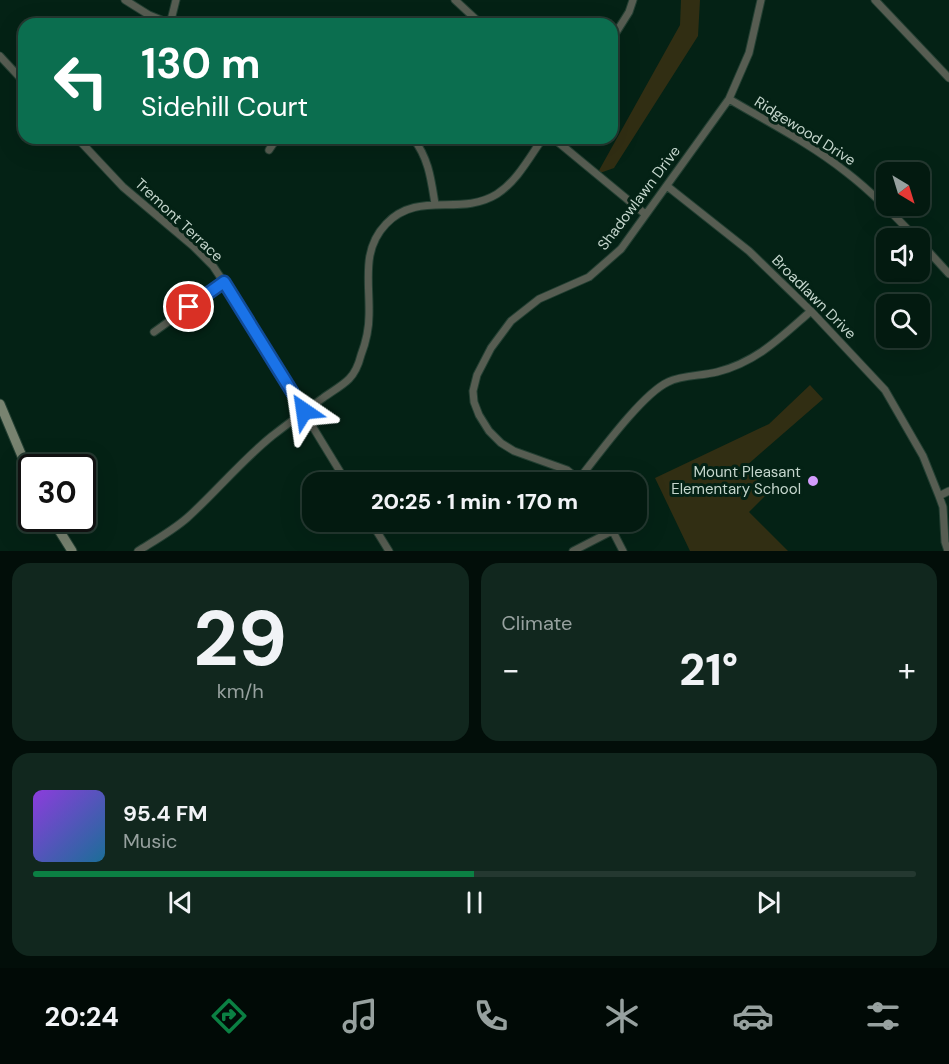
<!DOCTYPE html>
<html lang="en">
<head>
<meta charset="utf-8">
<style>
  body { margin:0; font-family:"DM Sans",sans-serif; background:#11271e; color:#f1f3f6; height:100vh; display:flex; flex-direction:column; font-size:22px; white-space:nowrap }
  * { box-sizing:border-box; margin:0 }
  p { font-size:20px; color:#97a19f }
  .icon { flex:none; width:33px; height:33px; fill:none; stroke:currentColor; stroke-width:2; stroke-linecap:round; stroke-linejoin:round }
  .map { position:relative; height:551px; overflow:hidden }
  .side { display:flex; flex-direction:column; gap:12px; padding:12px; background:#020e09; flex:1 }
  .side>* { flex:none }
  .guide { position:absolute; left:18px; top:18px; width:600px; height:126px; border-radius:18px; box-shadow:0 6px 24px #0002,0 0 0 2px #243830; background:#0b6e4f; color:#fff; overflow:hidden }
  .needle { width:39px; rotate:142deg }
  .tools { position:absolute; left:876px; top:162px; display:grid; gap:12px }
  .tools a { display:grid; place-items:center; width:54px; height:54px; border-radius:12px; background:#031a10; box-shadow:0 6px 24px #0002,0 0 0 2px #243830; font-size:30px }
  .speed { position:absolute; left:18px; top:454px; display:flex; gap:12px; font-size:30px; font-weight:700; text-align:center }
  .speed>* { display:grid; place-content:center; width:78px; height:78px; border-radius:50%; background:#031a10; box-shadow:0 6px 24px #0002,0 0 0 2px #243830; line-height:1 }
  .speed .limit { border:3px solid #111; border-radius:9px; background:#fff; color:#111 }
  .pin { position:absolute; display:grid; place-items:center; width:51px; height:51px; color:#fff; margin:-26px; border:3px solid #fff; border-radius:50%; box-shadow:0 2px 6px #0007 }
  .me { position:absolute; width:66px; margin:-33px; rotate:328deg; stroke-linejoin:round; filter:drop-shadow(0 0 4px #0008) }
  .turn { display:flex; align-items:center; gap:21px; height:126px; padding:0 24px; font-size:27px }
  .turn .icon { width:78px; height:78px; stroke-width:2.5 }
  .turn b { display:block; font-size:42px; line-height:51px }
  .big { font-size:45px; font-weight:800; line-height:1.1 }
  .side .card { flex:1; display:flex; flex-direction:column; justify-content:center; gap:9px; min-width:0; padding:0 21px; border-radius:18px; background:#11271e }
  .side .dial { align-items:center; gap:0 }
  .dial b { font-size:78px; line-height:1 }
  .song { display:flex; align-items:center; gap:18px }
  .cover { width:72px; height:72px; border-radius:9px; background:linear-gradient(135deg,hsl(270 70% 55%),hsl(200 70% 35%)) }
  .played { height:6px; border-radius:3px; background:linear-gradient(90deg,#0b8043 50%,#243830 50%) }
  .keys { display:flex; justify-content:space-around; direction:ltr }
  .heat { display:flex; justify-content:space-between; align-items:center; font-size:33px; direction:ltr }
  .side .tiles { flex:1; display:grid; gap:12px; grid-template-columns:1fr 1fr }
  .card:last-child { grid-column:span 2 }
  .trip { position:absolute; left:302px; top:472px; width:345px; height:60px; border-radius:18px; background:#031a10; box-shadow:0 6px 24px #0002,0 0 0 2px #243830; font-weight:800; line-height:60px; text-align:center }
  .menu { display:flex; height:96px; justify-content:space-around; align-items:center; background:#010a06; color:#97a19f }
  .menu .icon { width:42px; height:42px }
  .menu .current { color:#0b8043 }
  .menu b { font-size:27px; color:#f1f3f6 }
  .map>svg:first-child { display:block }
  .green { fill:#312e13 }
  .lines { fill:none; stroke-linecap:round; stroke-linejoin:round }
  .minor-casing { stroke:#233f32; stroke-width:9 }
  .secondary-casing { stroke:#233f32; stroke-width:11 }
  .minor { stroke:#575d52; stroke-width:7 }
  .secondary { stroke:#788370; stroke-width:9 }
  .route-casing { stroke:#114b97; stroke-width:15 }
  .route { stroke:#1a73e8; stroke-width:10 }
  .poi-dot { fill:#d39cfc; stroke:#042215; stroke-width:2 }
  .labels { text-anchor:middle; stroke-width:6; stroke-linejoin:round; paint-order:stroke }
  .street-label { font-size:15px; fill:#c5d6cd; stroke:#042215 }
  .poi-label { font-size:15px; fill:#c5d6cd; stroke:#042215; text-anchor:end }
</style>
</head>
<body>
<div class="map">
<svg width="949" height="551" viewBox="0 0 949 551">
  <rect width="100%" height="100%" fill="#042215"/>
  <path class="green" d="M681 0H700L698 36 614 168 597 174 680 25Z
    M810 385 823 399 746 466 769 492 749 512 788 551H690L655 478 769 424Z"/>
  <g class="lines">
    <defs>
      <path id="minor" d="M125 0 149 15 171 24
        M455 0 481 24
        M875 0 949 78
        M170 24 176 0
        M612 39 629 12 633 0
        M0 56 24 82
        M729 99C768 122 811 144 846 172 872 192 894 215 916 238
        M77 138 123 187 193 246 213 266 231 293 347 483
        M413 138C429 159 431 179 435 204
        M553 138 645 214
        M269 150 277 138
        M667 186 749 251 811 311 885 390 923 456 939 496 943 507 945 542 948 551
        M920 242 949 274
        M154 332 224 282
        M579 479C598 455 642 394 668 382 682 375 701 376 717 372 757 362 781 337 811 311
        M583 483 567 470 514 451 501 443 489 431 479 415 474 402 473 391 477 375 491 348 511 321 539 299 589 277 621 249 729 99 749 53 761 0
        M939 496 949 491
        M371 522 389 551
        M608 522 623 551
        M138 551C154 541 172 531 187 518 216 492 241 461 272 436 289 423 306 410 323 398 331 392 342 386 349 379 355 373 359 363 361 355 366 342 369 328 369 315 370 282 361 250 386 224 418 190 460 217 497 194 517 181 529 158 543 138
        M573 551 612 531"/>
      <path id="secondary" d="M0 404 32 480
        M52 519 72 551"/>
    </defs>
    <use href="#minor" class="minor-casing"/>
    <use href="#secondary" class="secondary-casing"/>
    <use href="#minor" class="minor"/>
    <use href="#secondary" class="secondary"/>
  </g>
  <g class="lines">
    <defs>
      <path id="route" d="M189 307 224 282 304 411"/>
    </defs>
    <use href="#route" class="route-casing"/>
    <use href="#route" class="route"/>
  </g>
  <circle class="poi-dot" cx="813" cy="481" r="6"/>
  <g class="labels">
    <g class="street-label">
      <text transform="translate(805 131) rotate(32)" y="5">Ridgewood Drive</text>
      <text transform="translate(639 198) rotate(-53)" y="5">Shadowlawn Drive</text>
      <text transform="translate(179 220) rotate(43)" y="5">Tremont Terrace</text>
      <text transform="translate(814 297) rotate(45)" y="5">Broadlawn Drive</text>
    </g>
    <g class="poi-label">
      <text x="801" y="477">Mount Pleasant<tspan x="801" dy="17">Elementary School</tspan></text>
    </g>
  </g>
</svg>
<div class="tools">
<a><svg class="needle" viewBox="-14 -14 28 28"><path d="M0-13l5 13h-10z" fill="#e53935"/><path d="M0 13l5-13h-10z" fill="#97a19f"/></svg></a>
<a><svg class="icon" aria-label="sound" viewBox="0 0 24 24"><path d="M4 9h4l5-4v14l-5-4H4zM17 9q2 3 0 6"/></svg></a>
<a><svg class="icon" aria-label="search" viewBox="0 0 24 24"><circle cx="10" cy="10" r="6"/><path d="M15 15l6 6"/></svg></a>
</div>
<div class="speed"><div class="limit">30</div></div>
<div class="pin" style="left:189px;top:307px;background:#d93025"><svg class="icon" aria-label="arrive" viewBox="0 0 24 24"><path d="M6 21V4h12l-3 4 3 4H6"/></svg></div>
<svg class="me" style="left:304px;top:411px" viewBox="-20 -20 40 40"><path d="M0-17L14 15 0 8-14 15z" fill="#1a73e8" stroke="#fff" stroke-width="4"/></svg>
<div class="trip">20:25 · 1 min · 170 m</div>
<div class="guide">
<div class="turn"><svg class="icon" aria-label="left" viewBox="0 0 24 24"><path d="M17 20v-9H6M10 6l-5 5 5 5"/></svg><div><b>130 m</b>Sidehill Court</div></div>
</div>
</div>
<section class="side">
<div class="tiles">
<div class="card dial"><b>29</b><p>km/h</p></div>
<div class="card"><p>Climate</p>
<div class="heat"><a>−</a><b class="big">21°</b><a>+</a></div>
</div>
<div class="card">
<div class="song"><i class="cover"></i><div><b>95.4 FM</b><p>Music</p></div></div>
<div class="played"></div>
<div class="keys"><svg class="icon" aria-label="previous" viewBox="0 0 24 24"><path d="M18 5L8 12l10 7zM5 5v14"/></svg><svg class="icon" aria-label="pause" viewBox="0 0 24 24"><path d="M8 5v14M16 5v14"/></svg><svg class="icon" aria-label="next" viewBox="0 0 24 24"><path d="M6 5l10 7-10 7zM19 5v14"/></svg></div>
</div>
</div>
</section>
<nav class="menu">
<b>20:24</b>
<svg class="icon current" aria-label="directions" viewBox="0 0 24 24"><path d="M12 3l9 9-9 9-9-9zM9 14v-3h6M13 9l2 2-2 2"/></svg>
<svg class="icon" aria-label="music" viewBox="0 0 24 24"><path d="M9 18V5l10-2v13"/><circle cx="6" cy="18" r="3"/><circle cx="16" cy="16" r="3"/></svg>
<svg class="icon" aria-label="phone" viewBox="0 0 24 24"><path d="M5 4h4l2 5-3 2q2 4 5 5l2-3 5 2v4C11 20 4 13 5 4z"/></svg>
<svg class="icon" aria-label="climate" viewBox="0 0 24 24"><path d="M12 3v18M4 7l16 10M4 17L20 7"/></svg>
<svg class="icon" aria-label="car" viewBox="0 0 24 24"><path d="M5 17H2v-5l4-1 3-4h7l3 4 3 1v5h-3M9 17h6M6 11h13"/><circle cx="7" cy="17" r="2"/><circle cx="17" cy="17" r="2"/></svg>
<svg class="icon" aria-label="filters" viewBox="0 0 24 24"><path d="M4 7h16M4 17h16"/><circle cx="9" cy="7" r="2"/><circle cx="15" cy="17" r="2"/></svg>
</nav>
</body>
</html>
